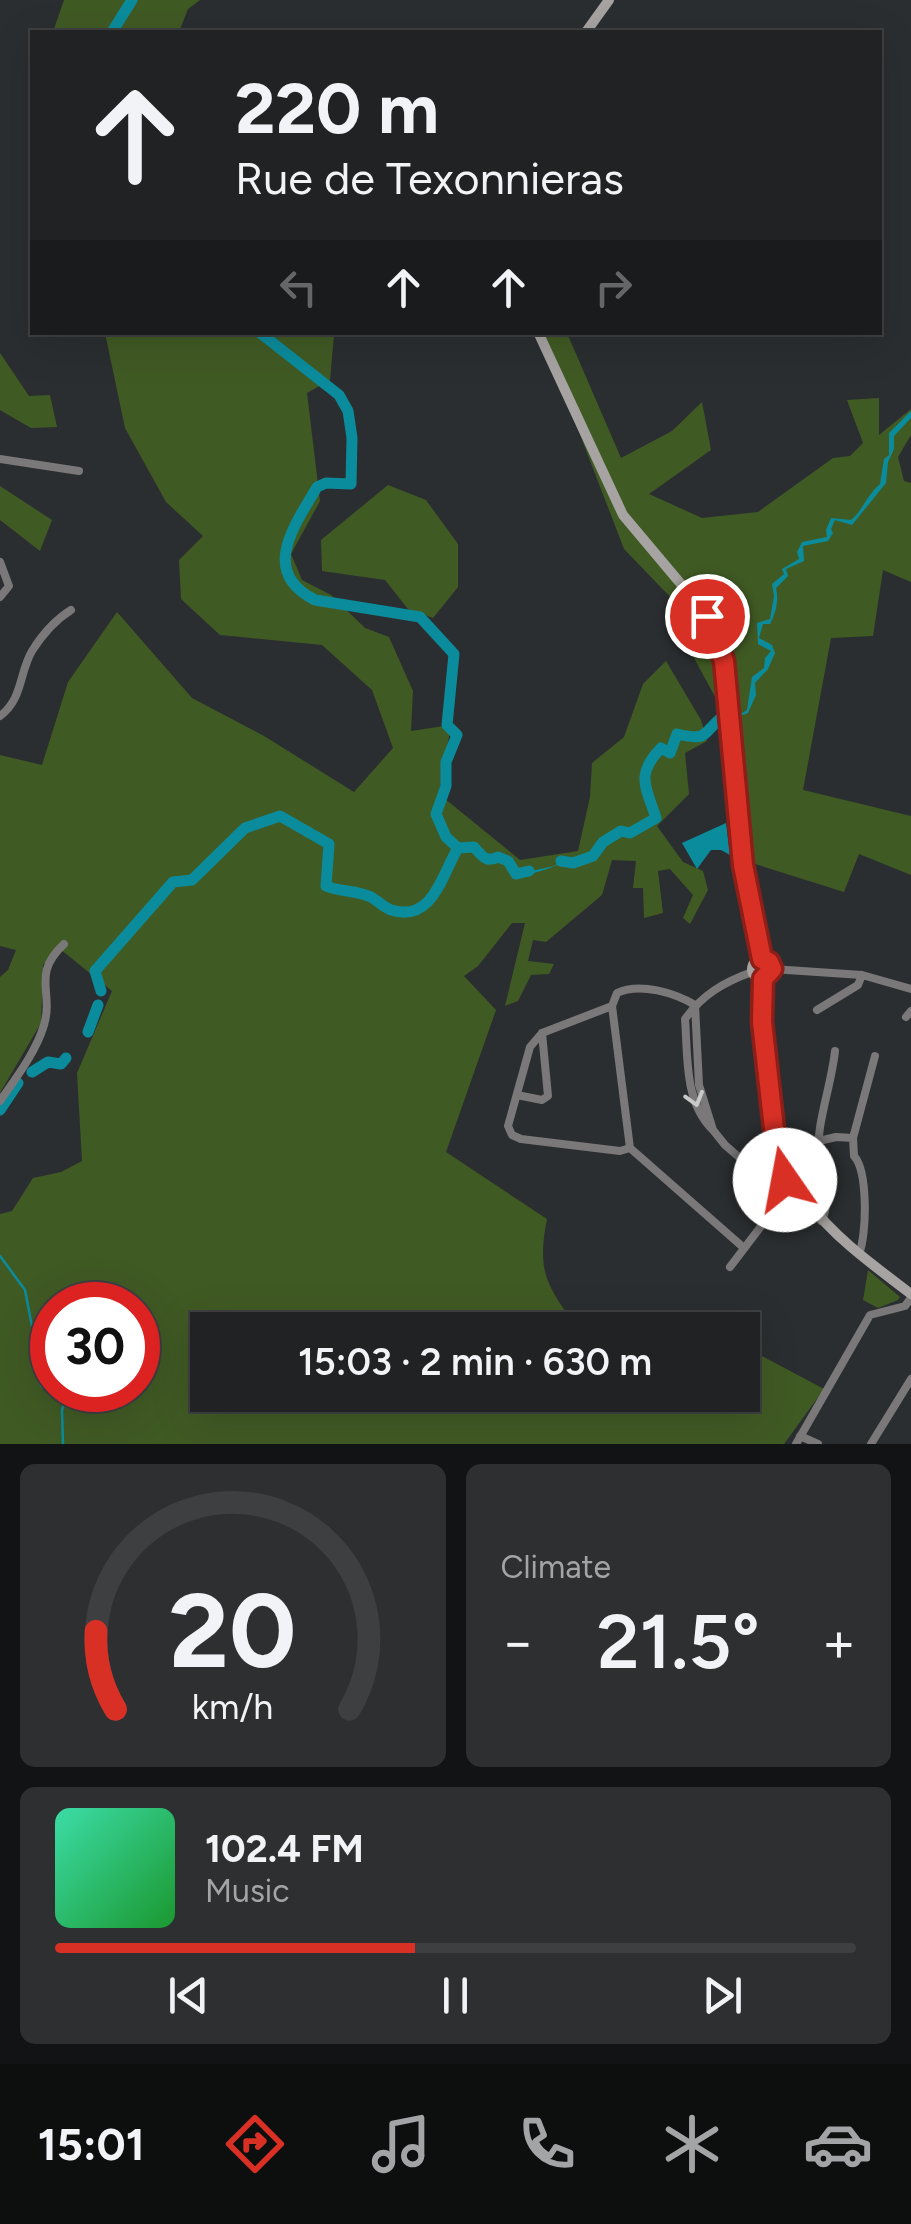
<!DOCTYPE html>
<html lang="en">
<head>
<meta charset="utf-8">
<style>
  body { margin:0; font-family:Figtree,sans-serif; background:#2d2f31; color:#f1f3f6; height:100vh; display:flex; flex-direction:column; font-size:38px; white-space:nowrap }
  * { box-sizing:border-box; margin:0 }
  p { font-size:32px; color:#a2a4a6 }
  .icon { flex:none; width:55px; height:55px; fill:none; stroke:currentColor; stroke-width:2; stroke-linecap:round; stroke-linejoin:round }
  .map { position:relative; height:1444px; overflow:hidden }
  .details { display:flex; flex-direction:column; gap:20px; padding:20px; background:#121314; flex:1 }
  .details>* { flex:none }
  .guide { position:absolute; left:30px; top:30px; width:852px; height:305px; border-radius:0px; box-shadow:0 10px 40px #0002,0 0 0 2px #3d3f41; background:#202224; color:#f1f3f6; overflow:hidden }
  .speed { position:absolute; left:30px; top:1282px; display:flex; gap:20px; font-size:50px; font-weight:700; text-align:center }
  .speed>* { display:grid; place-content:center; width:130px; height:130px; border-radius:50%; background:#202224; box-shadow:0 10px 40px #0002,0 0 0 2px #3d3f41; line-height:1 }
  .speed .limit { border:15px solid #d22; background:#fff; color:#111 }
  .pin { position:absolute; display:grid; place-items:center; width:85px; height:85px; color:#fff; margin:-42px; border:5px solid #fff; border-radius:50%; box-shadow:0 2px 10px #0007 }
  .me { position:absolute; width:110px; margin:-55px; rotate:348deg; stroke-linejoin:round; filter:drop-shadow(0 0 8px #0008) }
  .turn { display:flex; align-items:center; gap:35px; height:210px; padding:0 40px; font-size:45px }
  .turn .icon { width:130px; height:130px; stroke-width:2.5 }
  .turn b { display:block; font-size:70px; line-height:85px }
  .lanes { display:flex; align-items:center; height:95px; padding:0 40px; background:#0003; justify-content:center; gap:50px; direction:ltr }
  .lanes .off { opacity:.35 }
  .big { font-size:75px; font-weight:600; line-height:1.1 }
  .details .widget { flex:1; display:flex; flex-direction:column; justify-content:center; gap:15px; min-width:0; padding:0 35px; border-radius:15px; background:#2d2f31 }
  .details .dial { align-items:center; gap:0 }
  .dial svg { height:260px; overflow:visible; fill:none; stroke:#3d3f41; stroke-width:7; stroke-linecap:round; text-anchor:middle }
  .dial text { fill:#f1f3f6; stroke:none }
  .song { display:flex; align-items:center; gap:30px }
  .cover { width:120px; height:120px; border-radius:15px; background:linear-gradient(135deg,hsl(160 70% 55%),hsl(130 70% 35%)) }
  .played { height:10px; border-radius:5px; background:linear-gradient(90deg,#d93025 45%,#3d3f41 45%) }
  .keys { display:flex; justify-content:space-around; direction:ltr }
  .heat { display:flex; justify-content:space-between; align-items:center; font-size:55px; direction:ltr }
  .details .tiles { flex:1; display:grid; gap:20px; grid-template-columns:1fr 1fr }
  .widget:last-child { grid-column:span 2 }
  .trip { position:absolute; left:190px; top:1312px; width:570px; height:100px; border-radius:0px; background:#202224; box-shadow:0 10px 40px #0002,0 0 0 2px #3d3f41; font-weight:600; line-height:100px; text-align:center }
  .dock { display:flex; height:160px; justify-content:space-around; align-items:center; background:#0d0e0e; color:#a2a4a6 }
  .dock .icon { width:70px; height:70px }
  .dock .selected { color:#d93025 }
  .dock b { font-size:45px; color:#f1f3f6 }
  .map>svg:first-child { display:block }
  .green { fill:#405a24; fill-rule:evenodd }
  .water { fill:#0b8c9c }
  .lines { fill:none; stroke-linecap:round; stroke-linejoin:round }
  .stream { stroke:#0b8c9c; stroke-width:2.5 }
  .river { stroke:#0b8c9c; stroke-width:11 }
  .minor { stroke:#7a7878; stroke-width:8 }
  .secondary { stroke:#a6a3a2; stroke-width:10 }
  .oneway { stroke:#c8c9c9 }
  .route-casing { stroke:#8d1f18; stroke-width:25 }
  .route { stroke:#d93025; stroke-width:18 }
</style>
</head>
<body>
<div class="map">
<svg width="911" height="1444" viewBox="0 0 911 1444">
  <rect width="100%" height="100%" fill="#2b2e30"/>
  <path class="green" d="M64 0H200L188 9 179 32H53Z
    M105 333 334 335 330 380 307 393 320 501 291 554 302 580 331 595 365 628 389 637 413 691 411 731 451 725 439 794 520 860 578 851 590 797 592 763 624 737 643 684 666 661 701 720 707 741 685 753 689 794 657 826 683 862 703 871 708 890 690 924 683 918 693 895 670 869 658 871 663 913 644 918 643 888H633L636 861 612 860 602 895 546 942 533 940 528 961 554 964 549 974 531 975 518 1001 505 1006 525 923H512L478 966 464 976 496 1010 446 1152 547 1219C536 1275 548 1285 578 1330H208V1395H742L743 1346 824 1389 784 1444H0V1214L12 1211 33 1178 61 1172 82 1161 77 1073 112 991 60 949 43 965 41 1023 0 1093V977L8 970 16 950 0 946V755L42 765 68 682 117 612 192 698 264 736 354 792 393 748 372 690 322 645 220 635 181 599 179 560 203 536 166 502 125 428ZM52 1305H138V1390H52Z
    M541 333H567L621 458 672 431 702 402 711 450 649 494 702 518 758 512 833 458 850 456 863 443 847 400 879 398V435L911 409V435L898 457 904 481 911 483V582L883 570 873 636 831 638 803 790 911 816V875L859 854 844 892 736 858 740 743 687 645 701 629 624 549Z
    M0 353 29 396 50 395 57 427 31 428 0 410Z
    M388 485 426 500 458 544V587L433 618 408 609 385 580 322 571 321 540Z
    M0 486 52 520 40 551 0 520Z
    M868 1270 900 1297 898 1300 878 1308 863 1300Z"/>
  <path class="water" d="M911 411V418L894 436V449L888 462 886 483 852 525 835 520 831 529 833 533 828 541 803 546 804 561 786 569 788 576 776 588C779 600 776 613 770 624H763L759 638 772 645 775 653 768 669 755 683 756 695 748 713 734 718 747 710 752 677 764 668 765 658 771 651 758 644 757 623 770 619 774 596 772 584 784 574 782 569 799 559 797 552 802 542 827 537 826 530 831 518 851 520C864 509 866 496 880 484L884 459 889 455V433Z
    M721 718 725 719 697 741 675 737 676 748 672 755 659 752C635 791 653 783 658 820H650L632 834C597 830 604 871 562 862 552 869 527 876 514 875L506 863 496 859 490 862 480 859 474 849 459 851C449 862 448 874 442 887 434 907 409 920 388 911 381 908 375 902 368 898 352 891 335 897 322 885L325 874V886C339 895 356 890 371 897 378 901 383 907 391 910 432 924 442 873 458 848L474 847C483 855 485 863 498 857L508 861 517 874 554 866 562 860C604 870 596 828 631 833L655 817C646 786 635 776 661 748L670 753 674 736 697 738 712 731Z
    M726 823 730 855 721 850H711L697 869 682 843Z"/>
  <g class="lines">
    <path class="stream" d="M0 1256 25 1290 40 1368 41 1386 52 1388
      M61 1390 68 1391 62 1410 63 1444"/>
    <path class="river" d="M112 32 132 0
      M458 848 474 847C482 856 486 863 498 857L508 861 516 874 529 871
      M561 861 573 863 593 856 603 842 621 831 630 833 656 818C646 787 635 775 661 748L670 753 677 734C708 741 701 735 721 718L729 717
      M101 991 95 971 173 882 192 880 245 828 280 816 329 844 326 886C340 892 357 890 371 897 378 901 383 907 391 910 433 923 442 874 458 848L446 837 436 814 446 786V762L457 735 447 725 454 654 420 617 315 600C259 572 295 525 317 487L326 483 351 484 352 438 348 411 339 395 259 332
      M88 1032 98 1005
      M32 1072 48 1062 61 1064 66 1058
      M0 1110 18 1083"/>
    <path class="minor" d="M0 459 79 471
      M0 562 9 586 0 597
      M0 716C23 699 19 673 32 651 42 635 55 620 71 610
      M772 969 862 975 911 989
      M695 1005C675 993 640 982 617 993L612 1006 630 1148 744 1248
      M695 1005 699 1085 713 1130C684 1102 688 1057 685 1019 702 995 724 982 752 972
      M612 1006 542 1033 530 1047 508 1126 512 1135 521 1139 620 1151 630 1148
      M817 1010 858 985 862 975
      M906 1017 911 1011
      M517 1095 542 1100 548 1096 542 1033
      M0 1101C16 1078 36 1052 44 1025 54 991 31 975 64 944
      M713 1130 725 1145 784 1196
      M819 1141 836 1137 853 1138
      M774 1187 791 1175
      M821 1221C833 1201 820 1180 818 1160 816 1123 831 1088 835 1051
      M859 1254C867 1234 868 1171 854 1156L853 1138 875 1056
      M730 1267 784 1196 800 1189
      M800 1436 818 1444
      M796 1444 870 1315 905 1306 911 1298
      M871 1444 911 1379"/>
    <path class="secondary" d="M586 32 609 0
      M538 332 623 515 707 615 717 636 724 661 731 718 743 865 762 959
      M752 969a10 10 0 1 1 20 0a10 10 0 1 1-20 0Z
      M763 979C759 1010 763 1040 767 1071 779 1194 817 1223 911 1294"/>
  </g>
  <defs><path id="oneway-chevron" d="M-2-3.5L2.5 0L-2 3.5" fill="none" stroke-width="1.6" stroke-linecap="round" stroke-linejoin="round" transform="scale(2.5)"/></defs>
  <use class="oneway" href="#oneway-chevron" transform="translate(695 1099) rotate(74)"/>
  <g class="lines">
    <defs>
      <path id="route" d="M707 616 724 661 743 865 762 959 769 962 772 969 763 979 762 1022 774 1129 791 1176 785 1180"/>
    </defs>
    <use href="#route" class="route-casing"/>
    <use href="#route" class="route"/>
  </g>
</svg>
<div class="speed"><div class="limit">30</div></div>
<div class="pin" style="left:707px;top:616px;background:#d93025"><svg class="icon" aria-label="arrive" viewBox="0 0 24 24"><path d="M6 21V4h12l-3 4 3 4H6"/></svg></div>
<svg class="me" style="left:785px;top:1180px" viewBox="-20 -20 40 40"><circle r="19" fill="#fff"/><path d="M0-13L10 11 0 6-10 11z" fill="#d93025"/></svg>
<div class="trip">15:03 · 2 min · 630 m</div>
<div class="guide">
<div class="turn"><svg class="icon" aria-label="ahead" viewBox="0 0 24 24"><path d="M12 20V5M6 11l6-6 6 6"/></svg><div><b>220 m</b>Rue de Texonnieras</div></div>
<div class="lanes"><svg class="icon off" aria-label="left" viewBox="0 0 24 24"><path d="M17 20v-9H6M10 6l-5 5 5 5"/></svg><svg class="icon" aria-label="ahead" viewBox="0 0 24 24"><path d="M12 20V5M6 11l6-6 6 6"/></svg><svg class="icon" aria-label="ahead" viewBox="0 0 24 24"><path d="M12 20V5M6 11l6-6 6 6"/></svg><svg class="icon off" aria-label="right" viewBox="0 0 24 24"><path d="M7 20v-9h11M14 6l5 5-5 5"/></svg></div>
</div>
</div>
<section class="details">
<div class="tiles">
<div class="widget dial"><svg viewBox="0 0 100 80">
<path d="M14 69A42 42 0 1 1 86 69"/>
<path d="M14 69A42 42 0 0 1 8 45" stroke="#d93025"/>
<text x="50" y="56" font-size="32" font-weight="700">20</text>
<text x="50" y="72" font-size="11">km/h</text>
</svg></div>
<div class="widget"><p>Climate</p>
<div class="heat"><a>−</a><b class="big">21.5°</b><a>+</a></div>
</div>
<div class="widget">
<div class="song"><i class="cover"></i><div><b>102.4 FM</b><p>Music</p></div></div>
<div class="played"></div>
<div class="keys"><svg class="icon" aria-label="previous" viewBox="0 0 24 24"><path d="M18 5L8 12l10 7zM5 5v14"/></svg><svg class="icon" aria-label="pause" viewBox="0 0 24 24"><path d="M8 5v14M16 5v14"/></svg><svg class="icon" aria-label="next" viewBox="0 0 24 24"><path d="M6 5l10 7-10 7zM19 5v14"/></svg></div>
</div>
</div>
</section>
<nav class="dock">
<b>15:01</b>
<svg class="icon selected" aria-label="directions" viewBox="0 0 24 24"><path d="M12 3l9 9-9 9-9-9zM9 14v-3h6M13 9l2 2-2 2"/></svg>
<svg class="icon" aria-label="music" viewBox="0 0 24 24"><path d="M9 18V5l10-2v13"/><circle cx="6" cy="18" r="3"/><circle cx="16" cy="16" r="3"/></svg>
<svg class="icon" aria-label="phone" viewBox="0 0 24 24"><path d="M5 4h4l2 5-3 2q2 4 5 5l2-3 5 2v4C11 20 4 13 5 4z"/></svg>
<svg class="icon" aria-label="climate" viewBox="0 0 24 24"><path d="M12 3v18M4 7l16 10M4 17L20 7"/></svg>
<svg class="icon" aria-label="car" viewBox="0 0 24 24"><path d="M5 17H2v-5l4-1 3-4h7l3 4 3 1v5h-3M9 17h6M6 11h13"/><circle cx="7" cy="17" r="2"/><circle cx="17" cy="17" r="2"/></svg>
</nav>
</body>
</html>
